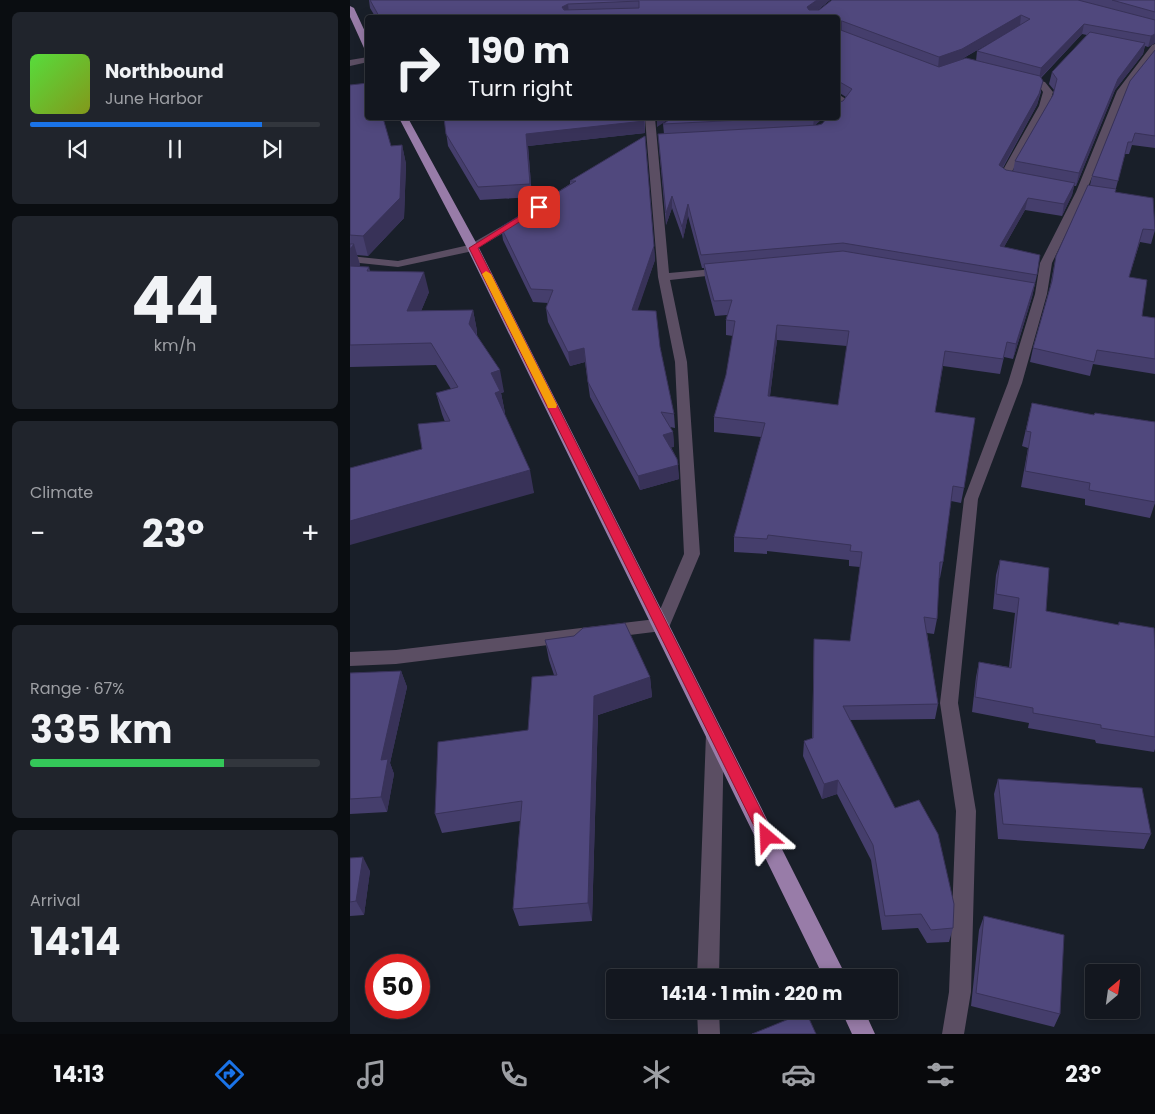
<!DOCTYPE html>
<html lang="en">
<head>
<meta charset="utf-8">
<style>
  body { margin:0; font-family:Poppins,sans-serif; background:#20242c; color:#f1f3f6; height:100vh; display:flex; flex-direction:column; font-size:19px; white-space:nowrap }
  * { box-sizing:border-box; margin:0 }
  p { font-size:16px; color:#9d9fa4 }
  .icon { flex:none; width:28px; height:28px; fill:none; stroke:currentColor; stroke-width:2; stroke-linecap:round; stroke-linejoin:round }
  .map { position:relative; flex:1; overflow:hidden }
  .sheet { display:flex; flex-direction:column; gap:12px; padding:12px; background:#0a0d11; width:350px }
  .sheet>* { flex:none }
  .hud { position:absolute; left:15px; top:15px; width:475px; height:105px; border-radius:5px; box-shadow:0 2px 12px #0003,0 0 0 1px #32363d; background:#13171f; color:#f1f3f6; overflow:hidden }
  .needle { width:32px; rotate:29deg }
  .fabs { position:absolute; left:735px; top:964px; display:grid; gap:10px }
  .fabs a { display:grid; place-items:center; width:55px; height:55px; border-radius:5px; background:#13171f; box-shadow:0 2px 12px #0003,0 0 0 1px #32363d; font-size:25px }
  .speed { position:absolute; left:15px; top:954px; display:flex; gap:10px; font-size:25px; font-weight:700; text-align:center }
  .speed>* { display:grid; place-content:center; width:65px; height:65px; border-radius:50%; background:#13171f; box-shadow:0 2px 12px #0003,0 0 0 1px #32363d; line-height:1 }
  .speed .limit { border:8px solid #d22; background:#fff; color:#111 }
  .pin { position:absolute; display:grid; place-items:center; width:42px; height:42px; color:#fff; margin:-21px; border-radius:10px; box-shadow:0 2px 8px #0006 }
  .me { position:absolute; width:55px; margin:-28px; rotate:334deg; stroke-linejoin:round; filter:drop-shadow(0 0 4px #0008) }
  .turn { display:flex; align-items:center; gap:18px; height:105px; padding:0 20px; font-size:22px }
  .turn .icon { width:65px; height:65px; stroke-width:2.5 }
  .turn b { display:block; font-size:35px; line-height:42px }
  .big { font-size:38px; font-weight:700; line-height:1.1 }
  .sheet .widget { flex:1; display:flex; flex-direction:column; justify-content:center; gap:8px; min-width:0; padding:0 18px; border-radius:8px; background:#20242c }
  .sheet .dial { align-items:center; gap:0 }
  .dial b { font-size:65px; line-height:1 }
  .song { display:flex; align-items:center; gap:15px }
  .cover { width:60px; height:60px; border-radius:8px; background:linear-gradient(135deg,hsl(110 70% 55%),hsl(70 70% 35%)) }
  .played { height:5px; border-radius:2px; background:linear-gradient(90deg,#1a73e8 80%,#32363d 80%) }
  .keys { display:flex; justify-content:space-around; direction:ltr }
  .heat { display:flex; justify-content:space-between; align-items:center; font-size:28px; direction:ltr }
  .charge { height:8px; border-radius:4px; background:linear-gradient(90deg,#34c759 67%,#32363d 0) }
  .trip { position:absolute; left:256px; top:969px; width:292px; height:50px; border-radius:5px; background:#13171f; box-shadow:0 2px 12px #0003,0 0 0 1px #32363d; font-weight:700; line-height:50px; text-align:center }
  .tab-bar { display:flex; height:80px; justify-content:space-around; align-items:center; background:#08090c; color:#9d9fa4 }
  .tab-bar .icon { width:35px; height:35px }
  .tab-bar .current { color:#1a73e8 }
  .tab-bar b { font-size:22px; color:#f1f3f6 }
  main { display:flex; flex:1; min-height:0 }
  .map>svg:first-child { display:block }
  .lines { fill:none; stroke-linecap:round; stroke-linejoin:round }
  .minor { fill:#5b4e63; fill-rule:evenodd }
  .major { fill:#987ca8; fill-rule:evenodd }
  .wall { fill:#453e6c; fill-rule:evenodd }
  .shaded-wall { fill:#383258 }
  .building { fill:#50487d; stroke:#383258; fill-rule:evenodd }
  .route { fill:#e11d48; stroke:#92132f }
  .slow { fill:#f59e0b }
</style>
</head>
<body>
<main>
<section class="sheet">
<div class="widget">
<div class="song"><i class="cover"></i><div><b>Northbound</b><p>June Harbor</p></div></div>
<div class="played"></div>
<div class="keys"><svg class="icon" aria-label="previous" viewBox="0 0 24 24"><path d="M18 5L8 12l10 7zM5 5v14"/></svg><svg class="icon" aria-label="pause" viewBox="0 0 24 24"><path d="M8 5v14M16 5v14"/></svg><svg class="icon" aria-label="next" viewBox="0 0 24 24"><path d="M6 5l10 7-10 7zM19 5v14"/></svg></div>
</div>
<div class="widget dial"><b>44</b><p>km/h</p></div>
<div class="widget"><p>Climate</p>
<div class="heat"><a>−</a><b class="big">23°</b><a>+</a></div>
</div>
<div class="widget"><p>Range · 67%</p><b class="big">335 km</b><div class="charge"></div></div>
<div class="widget"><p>Arrival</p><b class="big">14:14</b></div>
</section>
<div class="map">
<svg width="805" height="1034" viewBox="0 0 805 1034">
  <rect width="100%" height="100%" fill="#191f29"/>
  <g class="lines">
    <path class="minor" d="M805 44V53L776 91 736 192 702 263 697 294 672 383 628 499 608 703 626 811 621 992 614 1034H592L599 992 606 811 590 703 614 499 658 383 685 294 690 263 726 192 767 91 802 45Z
      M18 57V62L0 66V60Z
      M673 76 695 82 703 92 699 106 660 175 670 179 665 182 650 179 649 177 689 106 693 92 689 86 670 81V77Z
      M488 94 499 101 491 111 488 112Z
      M295 118H305L319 273 375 268 381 271 375 274 320 280 337 362 350 554 320 625 318 629 312 631 46 664 0 666V652L46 650 306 619 334 554 325 362 308 277Z
      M168 217 173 220 172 222 123 251 48 267 0 262V256L48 261 119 245Z
      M365 726 371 729 374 734 369 978H347L356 734 359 729Z
      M347 1010H369L370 1034H348Z"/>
    <path class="major" d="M0 6 4 8 18 38V50L14 48 0 17Z
      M49 118H58L129 248 497 978H474L117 248Z
      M491 1010H514L525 1034H502Z"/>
  </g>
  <path class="wall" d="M19 0H480L468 10H469L482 0H805V43L798 47 795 46 793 54 765 90 726 186H724L722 195 712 216 675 210 654 247 687 275 684 288 682 297 663 359 654 357 650 374 593 366 585 412 614 488 611 503 601 501 593 562 590 578H589L587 619 584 634 577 633 588 704 585 719 500 720 603 928 599 942 577 943 568 928 532 930 521 860 487 794 472 799 453 756 454 741 462 739 464 639 500 641 510 567 499 566V560L417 551V554L384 552V537L411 437 364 432V417L376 375 383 336 376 335V320L377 315 365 316 355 278 354 268H352L338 216 333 239 322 208 316 225 309 146 314 134 313 124 322 118H473L465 125H468L488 118V102L493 101 496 97 488 92V18H26L20 8ZM670 25 627 51 626 61 612 59ZM732 34 737 35 702 72 699 84 704 90 703 95 665 161 663 171 656 170 653 168 687 105 691 92V78ZM427 340 497 346 488 405 420 396Z
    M805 50V148L782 145 779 154H775L765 192 805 230 801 244 790 242 779 277 792 316 805 318V374L743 364 740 376 680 362 683 348 700 287 706 256 740 185 742 176Z
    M0 85 41 146 52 145 56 164 54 218 18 256 7 255 10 265 8 267H19L20 271 79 292 71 311 123 310 127 331V335L154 392 151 393 155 413H154L184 493 72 449 95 422 92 414 86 393 101 389 86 365 0 367Z
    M94 118H295V133L178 146 182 197 130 200 98 146Z
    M295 136 305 260 287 310 310 347 324 414 325 428 320 427 323 432 324 447H321L327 459 329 479 290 490 240 397 235 362 220 366 198 322 196 308 198 303 183 302 153 240 151 227 220 184V181Z
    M682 403 744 415 745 413 805 422V503L800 518 735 505V499L671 487 678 448 672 446Z
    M650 560 696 611 768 625 769 622 805 650V749L804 752 746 743 745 740 678 728 679 723 622 712 626 677 629 662 659 667 665 613 643 609 646 575Z
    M195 640 300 677 302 697 248 715 242 921 169 926 163 909 170 821 92 833 85 814 178 730 204 675 199 660Z
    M51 671 57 687 40 763 44 774 37 812 0 814V673Z
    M648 779 801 834 794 849 648 839 644 794Z
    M0 858 20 871 14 915 0 916Z
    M634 916 710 1014 704 1027 621 1006 629 930Z"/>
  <path class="shaded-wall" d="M467 0H480L457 18V7Z
    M218 4 219 14 212 7Z
    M671 15 670 25 610 60 588 68 589 57Z
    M488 21H492V31L488 32Z
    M734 24 732 34 689 79 691 68Z
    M805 34V43L798 47 801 36Z
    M795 43 793 54 765 90 726 186 729 173 768 79Z
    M693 81 687 105 647 177 649 165Z
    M294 118 295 133 178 146 182 197 176 134 295 118Z
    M307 118H321L307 127Z
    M464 118H473L463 127Z
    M52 145 56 164 54 218 18 256 13 236Z
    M725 183 722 195 712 216 714 204Z
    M322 196V208L316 225V213Z
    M678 198 675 210 647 259 650 246Z
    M338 204V216L333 239 332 227Z
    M4 244 10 265 0 275V249Z
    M304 246 305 260 283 324 282 310Z
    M74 272 79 292 62 333 57 311Z
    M685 283 682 297 663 359 666 344Z
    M123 310 127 331 124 345 119 324Z
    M427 325V340L418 411V396Z
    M234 348 235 362 220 366 218 352Z
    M150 370 154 392 151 393 155 413 149 415 141 373Z
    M323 432 324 447 314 449 313 435Z
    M328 465 329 479 290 490 288 476Z
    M180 470 184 493 0 545V521Z
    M51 671 57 687 40 763 44 774 37 812 31 797V760Z
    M300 677 302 697 248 715 242 921 238 903 244 696Z
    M488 780 487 794 472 799 474 784Z
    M13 857 20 871 14 915 6 901Z"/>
  <path class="building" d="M20 0H467L457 7 459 10H469L482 0H728L805 20V34L801 36 734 24 691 68 627 51 680 19 671 15 612 49 589 57 492 21H488V18H30ZM289 1V8L214 10 212 7 218 4Z
    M762 0H805V12Z
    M488 25V29L589 67 616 58 690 76 693 81 689 94 649 165 656 170 725 183 714 204 678 198 650 246 690 255 687 275 493 243 351 255 338 204 332 227 322 196 316 213 308 134 468 125 472 124 477 118H488V102L493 101 502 89 488 81V82Z
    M740 32 795 43 768 79 729 173 665 161 703 95 707 79 702 72Z
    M805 50V136L785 133 782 142H778L768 181 742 176 780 81Z
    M18 83V118H33L41 146 52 145 50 198 13 236 0 235V85Z
    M94 118H294V121L176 134 180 184 128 187 96 134Z
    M322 118H431L313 124Z
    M295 136 304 246 282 310 306 311 310 347 324 414 311 412 323 432 313 435 327 459 328 465 288 476 238 382 234 348 218 352 196 308 203 290 181 289 151 227 226 181H220Z
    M738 185 766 189 765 192 803 198 805 230 793 229 779 277 797 280 792 316 805 318V359L747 350 744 362 683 348 702 281 706 256Z
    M0 244H4L0 249Z
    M493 251 685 283 666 344 657 342 653 359 595 351 585 412 625 418 614 488 603 486 593 562H590L587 619 574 617 588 704 493 706 545 808 569 800 588 834 604 904 603 928 581 930 571 914 535 916 523 845 488 780 474 784 454 741 463 738 464 639 500 641 512 552 500 551 501 545 418 535 417 539 384 537 415 423 364 417 376 375 385 321 376 320 382 300 364 301 354 264ZM427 325 499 331 488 405 418 396Z
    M0 266 19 267 17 271 74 272 57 311 123 310 119 324 150 370 141 373 150 391 145 393 180 470 0 521V468L72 449 68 424 100 421 86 393 108 387 81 343 0 345Z
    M682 403 744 415 745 413 805 422V502L739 490 740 483 675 471 681 432 676 431Z
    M650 560 699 568 696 611 769 625V622L804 628 805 650V737L751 728V725L683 713V708L625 697 629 662 661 668 669 598 646 594Z
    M275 623 300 677 244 696 238 903 163 909 172 801 85 814 88 742 178 730 182 677 207 675 195 640 224 636 233 628Z
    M51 671 31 760 38 759 31 797 0 799V673Z
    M648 779 792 788 801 834 653 824Z
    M13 857 6 901 0 902V858Z
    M634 916 714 935 710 1014 626 993Z
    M456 1012 466 1034H402Z"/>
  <path class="route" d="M186 206 193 207 128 248 422 832 424 837 422 842 417 844 412 842 119 248Z"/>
  <path class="slow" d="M136 271 141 274 207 405 206 408H198L197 405 132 274Z"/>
</svg>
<div class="fabs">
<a><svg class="needle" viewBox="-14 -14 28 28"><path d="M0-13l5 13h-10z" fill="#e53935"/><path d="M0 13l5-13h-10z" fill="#9d9fa4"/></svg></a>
</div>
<div class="speed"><div class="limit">50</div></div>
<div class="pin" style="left:189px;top:207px;background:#d93025"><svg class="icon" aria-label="arrive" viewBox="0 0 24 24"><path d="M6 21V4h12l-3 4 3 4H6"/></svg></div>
<svg class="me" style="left:417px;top:837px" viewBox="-20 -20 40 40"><path d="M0-17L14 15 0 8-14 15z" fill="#e11d48" stroke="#fff" stroke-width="4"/></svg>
<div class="trip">14:14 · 1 min · 220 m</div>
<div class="hud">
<div class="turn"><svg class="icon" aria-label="right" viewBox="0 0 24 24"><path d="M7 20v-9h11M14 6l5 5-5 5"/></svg><div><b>190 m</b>Turn right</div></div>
</div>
</div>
</main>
<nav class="tab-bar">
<b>14:13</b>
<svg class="icon current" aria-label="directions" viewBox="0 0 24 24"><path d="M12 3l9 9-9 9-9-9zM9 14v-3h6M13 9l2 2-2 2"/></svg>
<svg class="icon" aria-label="music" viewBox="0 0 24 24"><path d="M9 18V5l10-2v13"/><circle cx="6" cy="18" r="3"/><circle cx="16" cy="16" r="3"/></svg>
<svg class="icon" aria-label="phone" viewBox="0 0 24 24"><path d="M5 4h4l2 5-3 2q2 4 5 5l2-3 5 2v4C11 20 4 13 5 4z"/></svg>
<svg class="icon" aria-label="climate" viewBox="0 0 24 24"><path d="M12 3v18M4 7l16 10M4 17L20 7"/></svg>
<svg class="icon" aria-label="car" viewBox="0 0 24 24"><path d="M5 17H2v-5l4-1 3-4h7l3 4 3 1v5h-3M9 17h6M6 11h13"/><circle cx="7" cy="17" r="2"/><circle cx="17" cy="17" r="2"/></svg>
<svg class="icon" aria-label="filters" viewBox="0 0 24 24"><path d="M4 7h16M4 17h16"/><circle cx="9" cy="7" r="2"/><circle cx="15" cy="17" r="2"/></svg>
<b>23°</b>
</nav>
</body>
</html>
